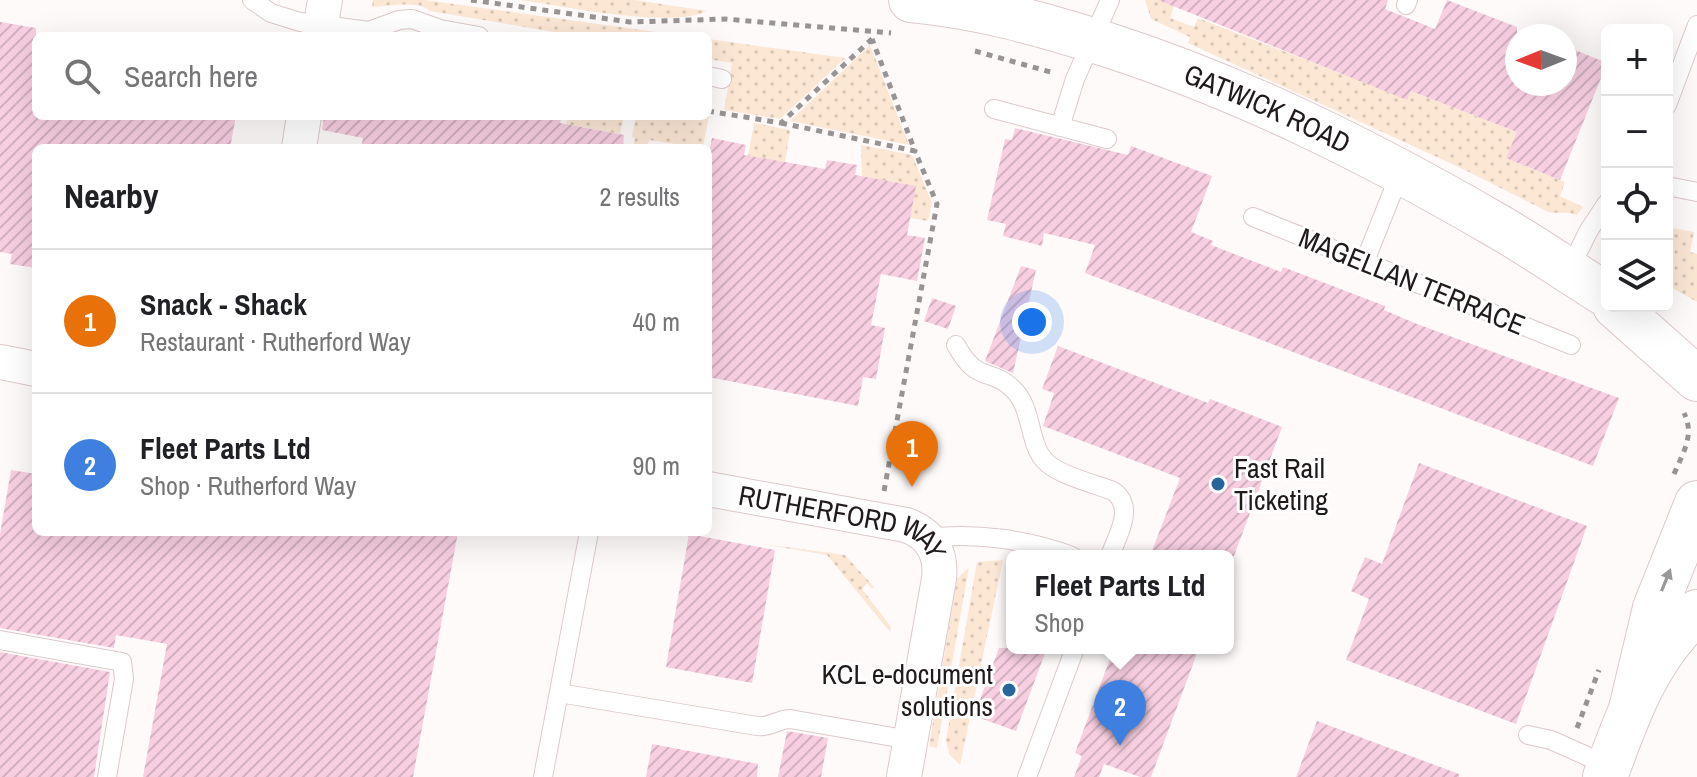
<!DOCTYPE html>
<html lang="en">
<head>
<meta charset="utf-8">
<style>
  body { margin:0; font-family:"Archivo Narrow",sans-serif; background:#f2f2f2; color:#202124 }
  .controls { position:absolute; right:24px; top:24px; display:grid; overflow:hidden; border-radius:12px; box-shadow:0 8px 32px #0002 }
  .controls button { width:72px; height:72px; display:grid; place-items:center; padding:0; border:0; border-bottom:2px solid #e0e0e0; background:#fff; color:#202124; font:40px sans-serif }
  .compass { position:absolute; left:1505px; top:24px; width:72px; height:72px; border-radius:50%; background:#fff; box-shadow:0 8px 32px #0002; rotate:269deg }
  .you { position:absolute; left:1032px; top:322px; width:28px; height:28px; margin:-20px; border:6px solid #fff; border-radius:50%; background:#1a73e8; box-shadow:0 0 0 12px #1a73e833 }
  .badge { display:grid; place-items:center; width:52px; height:52px; border-radius:50%; background:#7c3aed; color:#fff; font-size:26px; font-weight:700 }
  .pin { position:absolute; translate:-50% -66px; filter:drop-shadow(0 2px 4px #0008) }
  .pin::after { content:''; position:absolute; top:42px; width:28px; height:24px; background:inherit; clip-path:polygon(0 0,100% 0,50% 100%) }
  .popup { position:absolute; left:1006px; top:550px; width:228px; height:104px; box-sizing:border-box; display:grid; place-content:center; border-radius:12px; background:#fff; filter:drop-shadow(0 2px 6px #0005); font-size:26px; white-space:nowrap; color:#757577 }
  .popup b { font-size:30px; color:#202124 }
  .popup::after { content:''; position:absolute; left:50%; top:100%; margin-left:-16px; border:16px solid transparent; border-top-color:#fff }
  .list { margin:0; padding:0; list-style:none }
  h2 { display:flex; justify-content:space-between; align-items:center; height:104px; margin:0; padding:0 32px; font-size:34px }
  h2 small { font-size:26px; font-weight:400; color:#757577 }
  .list li { display:grid; grid-template-columns:52px 1fr auto; gap:24px; align-items:center; box-sizing:border-box; height:144px; padding:0 32px; border-top:2px solid #e0e0e0 }
  .list b { display:block; font-size:30px; white-space:nowrap }
  .list p { margin:0; font-size:26px; white-space:nowrap; color:#757577 }
  .list em { font-size:26px; font-style:normal; color:#757577 }
  .icon { flex:none; width:44px; height:44px; fill:none; stroke:currentColor; stroke-width:2; stroke-linecap:round; stroke-linejoin:round }
  .map { position:relative; flex:none; width:1697px; height:777px; overflow:hidden }
  .search { position:absolute; background:#fff; box-shadow:0 8px 32px #0002; left:32px; top:32px; width:680px; height:88px; display:flex; align-items:center; gap:20px; box-sizing:border-box; padding:0 28px; border-radius:12px; color:#757577; font-size:30px }
  .panel { position:absolute; background:#fff; box-shadow:0 8px 32px #0002; left:32px; top:144px; width:680px; height:392px; border-radius:12px }
  .map>svg:first-child { display:block }
</style>
</head>
<body>
<div class="map">
<svg width="1697" height="777" viewBox="0 0 1697 777">
  <defs>
    <pattern id="grass-dots" width="8" height="8" patternUnits="userSpaceOnUse" patternTransform="scale(2)"><rect width="8" height="8" fill="#fce7d5"/><path d="M2 2h.1M6 6h.1" fill="none" stroke="#d8c6b6" stroke-width="1.8" stroke-linecap="round"/></pattern>
    <pattern id="building-hatch" width="6" height="6" patternUnits="userSpaceOnUse" patternTransform="scale(2)"><rect width="6" height="6" fill="#f7cfe1"/><path d="M-1 1l2-2M0 6l6-6M5 7l2-2" fill="none" stroke="#d3b1c0"/></pattern>
  </defs>
  <rect width="100%" height="100%" fill="#fefafa"/>
  <path fill="url(#grass-dots)" d="M373 0H425L685 36H577L430 11C418 0 390 6 372 7Z
    M520 0H635L707 11C671 29 562 6 520 0Z
    M1145 0H1176L1170 18 1194 27 1198 18 1407 99 1411 91 1517 132 1506 158 1565 182 1560 196 1583 207 1577 215C1567 211 1558 214 1548 212L1463 169 1188 43 1190 37 1151 19Z
    M708 39 845 58 780 119 724 110 732 63 708 59Z
    M870 45 909 145 790 121Z
    M709 115 703 148 649 140 647 148H633L635 138 632 137 636 116Z
    M568 116H624L620 134 566 124Z
    M754 123 790 130 785 163 748 156Z
    M861 145 912 155 932 203 928 221 910 218 862 177Z
    M1667 227 1694 232 1690 252 1697 254V302L1667 285Z
    M750 542 845 555 874 587 872 589 867 583 862 589 891 627 890 632 827 555Z
    M1003 560 960 765 949 754 946 740 977 562Z
    M969 567 937 748 929 746 957 579Z"/>
  <path fill="url(#building-hatch)" d="M1158 0H1388L1385 9 1435 29 1447 0 1517 27V84H1565V46L1607 63 1560 180 1506 158 1517 132 1411 91 1407 100Z
    M0 22 36 28V116H236L230 148H36V268L10 264 12 254 0 252Z
    M324 116H562L560 123 624 135 623 148H361L363 138 322 130Z
    M1015 128 1128 155 1131 146 1212 176 1191 232 1213 241 1211 245 1281 272 1283 267 1385 306 1384 310 1417 324 1619 398 1593 466 1085 273 1095 245 1044 233 1042 246 1003 236 1006 224 987 220 1005 139 1012 140Z
    M712 138 746 145 744 155 825 169 827 160 857 165 855 175 916 186 907 235 925 238 917 281 881 274 871 325 885 328 876 379 863 377 858 406 708 377V158Z
    M1021 266 1036 270 1013 373 985 361Z
    M932 298 956 306 948 329 924 321Z
    M1058 346 1208 403 1210 399 1282 427 1234 556H1150L1180 478 1043 426 1054 393 1042 389Z
    M1419 463 1587 526 1516 724 1346 660 1369 599 1351 591 1365 557 1382 564Z
    M11 470 36 474V532H458L413 777H143L167 644 116 635 114 648 0 628V534Z
    M689 534 775 550 752 683 666 667Z
    M999 648H1047L1016 731 974 716Z
    M1114 648H1199L1151 777H1140L1104 764 1099 777H1074L1082 756 1075 753Z
    M0 652 110 672 94 777H0Z
    M1317 721 1459 774V777H1296Z
    M787 731 828 738 821 777H778Z
    M652 744 758 764 757 777H646Z"/>
  <g fill="none" stroke-linecap="round" stroke-linejoin="round">
    <g stroke="#ddc9ca" stroke-width="20">
      <path id="service" d="M252 0 271 13 300 22 369 31 399 20 412 19 440 29 479 36
        M1406 5 1408 0
        M708 76 722 79
        M1667 105 1697 25
        M994 109 1107 139
        M1060 127 1075 79 1110 0
        M1667 186 1697 192
        M1253 217 1571 345
        M1365 261 1401 171
        M1569 270 1589 230 1607 203
        M956 345C978 385 989 366 1013 389 1033 408 1028 443 1045 461 1058 475 1095 484 1113 491 1136 507 1117 536 1110 556
        M929 538C975 532 1029 540 1072 556
        M0 640 122 662 124 679 107 777
        M559 693 757 726C770 728 778 719 790 719L910 740
        M1528 735 1551 740 1609 766
        M543 777 589 532
        M1027 777 1075 648"/>
    </g>
    <g stroke="#ddc9ca" stroke-width="36">
      <g id="minor">
        <path d="M319 36 325 0"/>
        <path d="M299 148 304 116"/>
        <path d="M0 362 36 369"/>
        <path id="s1" d="M708 489 906 525C931 534 942 553 939 579L904 777"/>
      </g>
    </g>
    <g stroke="#ddc9ca" stroke-width="46">
      <g id="tertiary">
        <path id="s2" d="M911 0C978 6 1041 24 1105 44 1242 88 1370 152 1494 224 1533 246 1569 272 1607 295"/>
        <path d="M1615 306 1697 379"/>
        <path d="M1631 709 1655 608 1697 503"/>
        <path d="M1605 777C1627 716 1648 656 1697 612"/>
      </g>
    </g>
    <path stroke="#999494" stroke-width="5" stroke-dasharray="6 6" stroke-linecap="butt" d="M471 0 630 22 726 19 891 33
      M975 51 1054 73
      M708 111 781 123 873 38
      M781 123 915 151 872 39
      M1674 474C1683 453 1695 435 1684 413
      M884 491 937 204 915 151
      M1577 728 1599 670"/>
    <use href="#service" stroke="#fff" stroke-width="18"/>
    <use href="#minor" stroke="#fff" stroke-width="34"/>
    <use href="#tertiary" stroke="#fff" stroke-width="44"/>
  </g>
  <defs><path id="oneway-solid" d="M-6-.8H1V-3.2L6.5 0L1 3.2V.8H-6Z" transform="scale(2)"/></defs>
  <use fill="#9b9898" href="#oneway-solid" transform="translate(1666 580) rotate(-68)"/>
  <g fill="#27659b" stroke="#fff" stroke-width="3">
    <circle cx="1218" cy="484" r="8"/>
    <circle cx="1009" cy="690" r="8"/>
  </g>
  <g text-anchor="middle" dominant-baseline="central" stroke-width="6" stroke-linejoin="round" paint-order="stroke">
    <g font-size="28" fill="#211a1b" stroke="#fff">
      <text stroke="none"><textPath href="#s2" startOffset="374">GATWICK ROAD</textPath></text>
      <text transform="translate(1412 281) rotate(22)">MAGELLAN TERRACE</text>
      <text stroke="none"><textPath href="#s1" startOffset="140">RUTHERFORD WAY</textPath></text>
    </g>
    <g font-size="28" fill="#211a1b" stroke="#fff" text-anchor="start">
      <text x="1234" y="468">Fast Rail<tspan x="1234" dy="32">Ticketing</tspan></text>
      <text x="993" y="674" text-anchor="end">KCL e-document<tspan x="993" dy="32">solutions</tspan></text>
    </g>
  </g>
</svg>
<div class="controls">
<button>+</button>
<button>−</button>
<button><svg class="icon" aria-label="locate" viewBox="0 0 24 24"><circle cx="12" cy="12" r="6"/><path d="M12 2v4M12 18v4M2 12h4M18 12h4"/></svg></button>
<button><svg class="icon" aria-label="layers" viewBox="0 0 24 24"><path d="M12 4l9 5-9 5-9-5zM3 14l9 5 9-5"/></svg></button>
</div>
<svg class="compass" viewBox="-18 -18 36 36"><path d="M0-13l5 13h-10z" fill="#e53935"/><path d="M0 13l5-13h-10z" fill="#757577"/></svg>
<div class="you"></div>
<div class="pin badge" style="left:912px;top:487px;background:#e8710a">1</div>
<div class="pin badge" style="left:1120px;top:746px;background:#3f7fe0">2</div>
<div class="popup"><b>Fleet Parts Ltd</b>Shop</div>
<div class="search"><svg class="icon" aria-label="search" viewBox="0 0 24 24"><circle cx="10" cy="10" r="6"/><path d="M15 15l6 6"/></svg>Search here</div>
<section class="panel">
<h2>Nearby<small>2 results</small></h2>
<ul class="list">
<li><span class="badge" style="background:#e8710a">1</span><div><b>Snack - Shack</b><p>Restaurant · Rutherford Way</p></div><em>40 m</em></li>
<li><span class="badge" style="background:#3f7fe0">2</span><div><b>Fleet Parts Ltd</b><p>Shop · Rutherford Way</p></div><em>90 m</em></li>
</ul>
</section>
</div>
</body>
</html>
